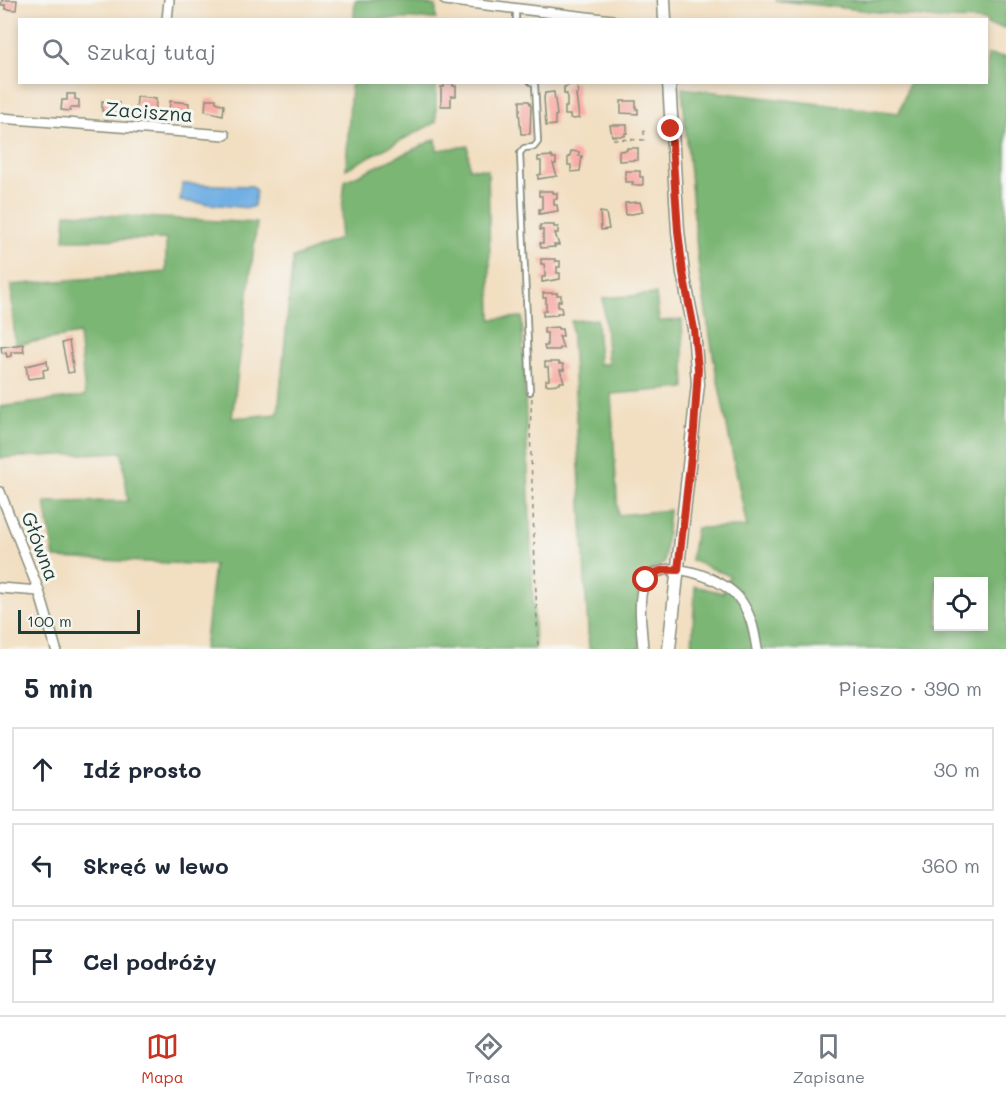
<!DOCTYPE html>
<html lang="pl">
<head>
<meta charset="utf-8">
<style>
  body { margin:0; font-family:Mali,sans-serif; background:#f2f2f3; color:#1f2937 }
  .controls { position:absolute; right:18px; bottom:18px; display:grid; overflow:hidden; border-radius:0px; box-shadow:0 3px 9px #0003 }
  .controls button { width:54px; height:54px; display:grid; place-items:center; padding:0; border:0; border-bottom:2px solid #e0e1e3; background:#fff; color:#1f2937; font:30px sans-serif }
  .scale { position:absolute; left:18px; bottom:15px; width:122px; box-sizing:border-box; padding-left:6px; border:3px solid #1f3d34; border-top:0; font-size:16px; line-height:21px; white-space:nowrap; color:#1f3d34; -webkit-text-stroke:4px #f6f6f2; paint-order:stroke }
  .stop { position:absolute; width:18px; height:18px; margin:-14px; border:4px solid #c8321e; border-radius:50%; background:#fff }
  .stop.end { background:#c8321e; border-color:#fff; box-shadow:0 2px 6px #0008 }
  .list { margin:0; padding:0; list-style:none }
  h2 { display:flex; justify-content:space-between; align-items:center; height:78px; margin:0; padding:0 24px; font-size:26px }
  h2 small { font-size:20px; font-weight:400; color:#747a83 }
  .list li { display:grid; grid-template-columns:39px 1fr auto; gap:18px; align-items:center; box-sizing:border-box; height:84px; margin:0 12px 12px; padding:0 12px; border:2px solid #e0e1e3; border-radius:0px }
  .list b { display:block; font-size:22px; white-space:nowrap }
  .list em { font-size:20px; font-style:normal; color:#747a83 }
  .icon { flex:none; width:33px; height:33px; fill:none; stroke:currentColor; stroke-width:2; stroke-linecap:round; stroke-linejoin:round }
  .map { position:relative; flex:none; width:1006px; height:649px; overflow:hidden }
  .search { position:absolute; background:#fff; box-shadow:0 3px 9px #0003; left:18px; right:18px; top:18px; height:66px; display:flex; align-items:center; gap:15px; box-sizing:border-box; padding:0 21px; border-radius:0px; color:#747a83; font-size:22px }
  .sheet { height:366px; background:#fff }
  nav { display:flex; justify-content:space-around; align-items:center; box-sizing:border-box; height:84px; border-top:2px solid #e0e1e3; background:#fff; font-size:16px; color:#747a83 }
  nav a { display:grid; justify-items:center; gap:3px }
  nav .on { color:#c8321e }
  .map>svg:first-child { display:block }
</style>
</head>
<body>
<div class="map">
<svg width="1006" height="649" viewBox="0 0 1006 649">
  <rect width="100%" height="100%" fill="#f6f6f2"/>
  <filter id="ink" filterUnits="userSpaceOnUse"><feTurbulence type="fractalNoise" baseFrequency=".0167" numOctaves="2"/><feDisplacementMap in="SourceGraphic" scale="12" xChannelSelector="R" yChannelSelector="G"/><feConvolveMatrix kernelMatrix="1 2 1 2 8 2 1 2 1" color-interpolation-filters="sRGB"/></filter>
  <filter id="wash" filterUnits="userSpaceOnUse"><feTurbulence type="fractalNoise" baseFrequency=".008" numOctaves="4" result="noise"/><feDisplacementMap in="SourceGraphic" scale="24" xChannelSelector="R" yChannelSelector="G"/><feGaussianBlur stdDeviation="1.35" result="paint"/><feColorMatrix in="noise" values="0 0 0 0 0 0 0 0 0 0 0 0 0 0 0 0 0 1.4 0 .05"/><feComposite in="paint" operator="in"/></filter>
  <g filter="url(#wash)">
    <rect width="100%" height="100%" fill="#f2dfc2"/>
    <path fill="#7cb675" stroke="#4e7a54" stroke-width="1.5" fill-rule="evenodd" d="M355 0H391L436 6V19H354Z
      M775 0H1006V28L987 25 986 20 938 19Z
      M987 55 1006 57V649H692L695 586 723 593 730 576 691 560 696 528 747 527 715 366 699 271 682 88 899 113 909 83 986 82ZM938 582H984V626H938Z
      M351 83H436V122L346 169Z
      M436 139 437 150 468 146 469 168 488 170 491 319 522 317 535 649H204L214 565 54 558 45 502 128 501 122 452 0 458V407L85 396 79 334 15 345 11 285 166 272V239L64 240 66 213 257 223 232 418 278 414 293 258 339 239 345 181Z
      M656 294 659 321 682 320 685 388 611 394 618 515 669 510 664 564C654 567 646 571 641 580 635 591 640 635 640 649H589L571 321 597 319 599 364H608L603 298Z"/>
    <path fill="#70afe3" stroke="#48768c" stroke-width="1.5" d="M182 184 252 186 256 191 254 206 249 208 180 201Z"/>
    <g id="blocks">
      <path fill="#f7aca5" d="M2 0H17L16 10 5 9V5H1Z
        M569 82 577 83 578 94H576L579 118 574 119 570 118V115H565V107H567V94H564V87L568 86Z
        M444 83H453V86H456V96H451V106H441V87H444Z
        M554 92 557 115 555 116V125L546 126 544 98 545 93Z
        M67 94H75V99L79 100V108H70V111L61 110 62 100H67Z
        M137 97 156 99 155 117H146L147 111H136Z
        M206 99H216V102L224 105 223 115 205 111Z
        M102 101 119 103 118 114 102 111Z
        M170 101 189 103 188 119H180L181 115H169Z
        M520 101H529L531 106 530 134H521L519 111H520Z
        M621 101H636V109H638V114L621 113Z
        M610 125H627V133H625V136H612Z
        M627 148H638V160L619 161V151L627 150Z
        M571 151 579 152V156H582L580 171 571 172V165H568V157L570 156Z
        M552 156V158H556V164H553L557 176 538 179V175L541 174V161H538V157Z
        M625 171H640V177H643V185H632L633 182H625Z
        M539 191H553V193H557V199H554V205H557L558 211 539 214V209H542V196H539Z
        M640 202 643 212 626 215 625 203Z
        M600 212 606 213 609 229 601 230Z
        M540 225H554V227H558V233H555L559 245H554L555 247 541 248 540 243H543V230H540Z
        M541 259H555V261H560V267H557V273H560V279L542 282V277H545V272L544 264H541Z
        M543 293H557V295H561V301H558V307H561L562 313H557V315L543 316V311H546V298H543Z
        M558 327V329H562L563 336H559L563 348H559V350H545L544 346H547V333H544V328Z
        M69 341 74 372 68 373 62 343Z
        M23 344 24 352H11V356L7 357 6 353H2L1 347Z
        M47 361 48 369 43 370 44 377 28 379 26 366Z
        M545 362H559V364H563L564 370H560L564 382H560V384L546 385V380H549L548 367H545Z"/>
    </g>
  </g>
  <g filter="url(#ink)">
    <use href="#blocks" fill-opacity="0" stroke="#888e7b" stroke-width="1.5"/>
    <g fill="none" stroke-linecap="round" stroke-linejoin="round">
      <g stroke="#888e7b" stroke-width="8">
        <path id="service" d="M516 8V20
          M530 392 520 153 524 148 534 147 538 142 535 84 531 82"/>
      </g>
      <g stroke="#888e7b" stroke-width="12">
        <path id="minor" d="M445 0 612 20
          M167 20 169 0
          M0 118 225 135
          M0 492 39 591 56 649
          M0 588 39 591
          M643 649C642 632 637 599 644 584 659 553 722 578 738 597 751 613 754 630 757 649"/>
      </g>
      <g stroke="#888e7b" stroke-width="15">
        <path id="tertiary" d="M664 0 665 20
          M669 82 678 231 683 273 694 329 698 384 669 649"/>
      </g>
      <path stroke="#888e7b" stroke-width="1.5" stroke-dasharray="4.5 4.5" stroke-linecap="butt" d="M613 139 644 140V130
        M532 398 530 428 538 649"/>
      <use href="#service" stroke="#fff" stroke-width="4.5"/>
      <use href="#minor" stroke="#fff" stroke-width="9"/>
      <use href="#tertiary" stroke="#fff" stroke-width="12"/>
    </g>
  </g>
  <g fill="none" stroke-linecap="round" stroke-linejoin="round" filter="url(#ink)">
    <path stroke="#c8321e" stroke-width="8" d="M646 580C656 570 664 569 678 570L694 430 698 369 694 329 683 273 678 231 671 129"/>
  </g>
  <g text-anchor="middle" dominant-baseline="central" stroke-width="6" stroke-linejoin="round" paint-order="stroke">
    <g font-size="20" fill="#1f3d34" stroke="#f6f6f2">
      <text transform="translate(149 111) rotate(4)">Zaciszna</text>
      <text transform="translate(41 546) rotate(69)">Główna</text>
    </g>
  </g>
</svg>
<div class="controls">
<button><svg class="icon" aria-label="locate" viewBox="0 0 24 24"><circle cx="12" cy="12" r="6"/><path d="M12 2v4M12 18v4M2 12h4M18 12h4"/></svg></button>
</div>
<div class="scale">100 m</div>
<div class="stop" style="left:646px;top:580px"></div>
<div class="stop end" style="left:671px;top:129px"></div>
<div class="search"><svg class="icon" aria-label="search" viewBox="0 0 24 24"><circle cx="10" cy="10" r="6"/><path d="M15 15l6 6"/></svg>Szukaj tutaj</div>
</div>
<section class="sheet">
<h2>5 min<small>Pieszo · 390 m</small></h2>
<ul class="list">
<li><svg class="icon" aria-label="ahead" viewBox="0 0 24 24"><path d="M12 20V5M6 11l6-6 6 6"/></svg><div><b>Idź prosto</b></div><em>30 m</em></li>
<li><svg class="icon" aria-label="left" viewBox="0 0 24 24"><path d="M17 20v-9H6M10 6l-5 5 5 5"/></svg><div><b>Skręć w lewo</b></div><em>360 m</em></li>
<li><svg class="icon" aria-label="arrive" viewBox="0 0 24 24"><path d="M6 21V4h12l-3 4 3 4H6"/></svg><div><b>Cel podróży</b></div></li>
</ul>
</section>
<nav>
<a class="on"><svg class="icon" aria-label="map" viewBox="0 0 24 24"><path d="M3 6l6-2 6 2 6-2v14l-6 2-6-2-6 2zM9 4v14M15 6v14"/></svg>Mapa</a>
<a><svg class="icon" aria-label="directions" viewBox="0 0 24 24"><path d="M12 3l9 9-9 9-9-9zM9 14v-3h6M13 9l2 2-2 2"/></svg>Trasa</a>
<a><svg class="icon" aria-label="saved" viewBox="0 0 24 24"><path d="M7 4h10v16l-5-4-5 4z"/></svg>Zapisane</a>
</nav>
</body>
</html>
